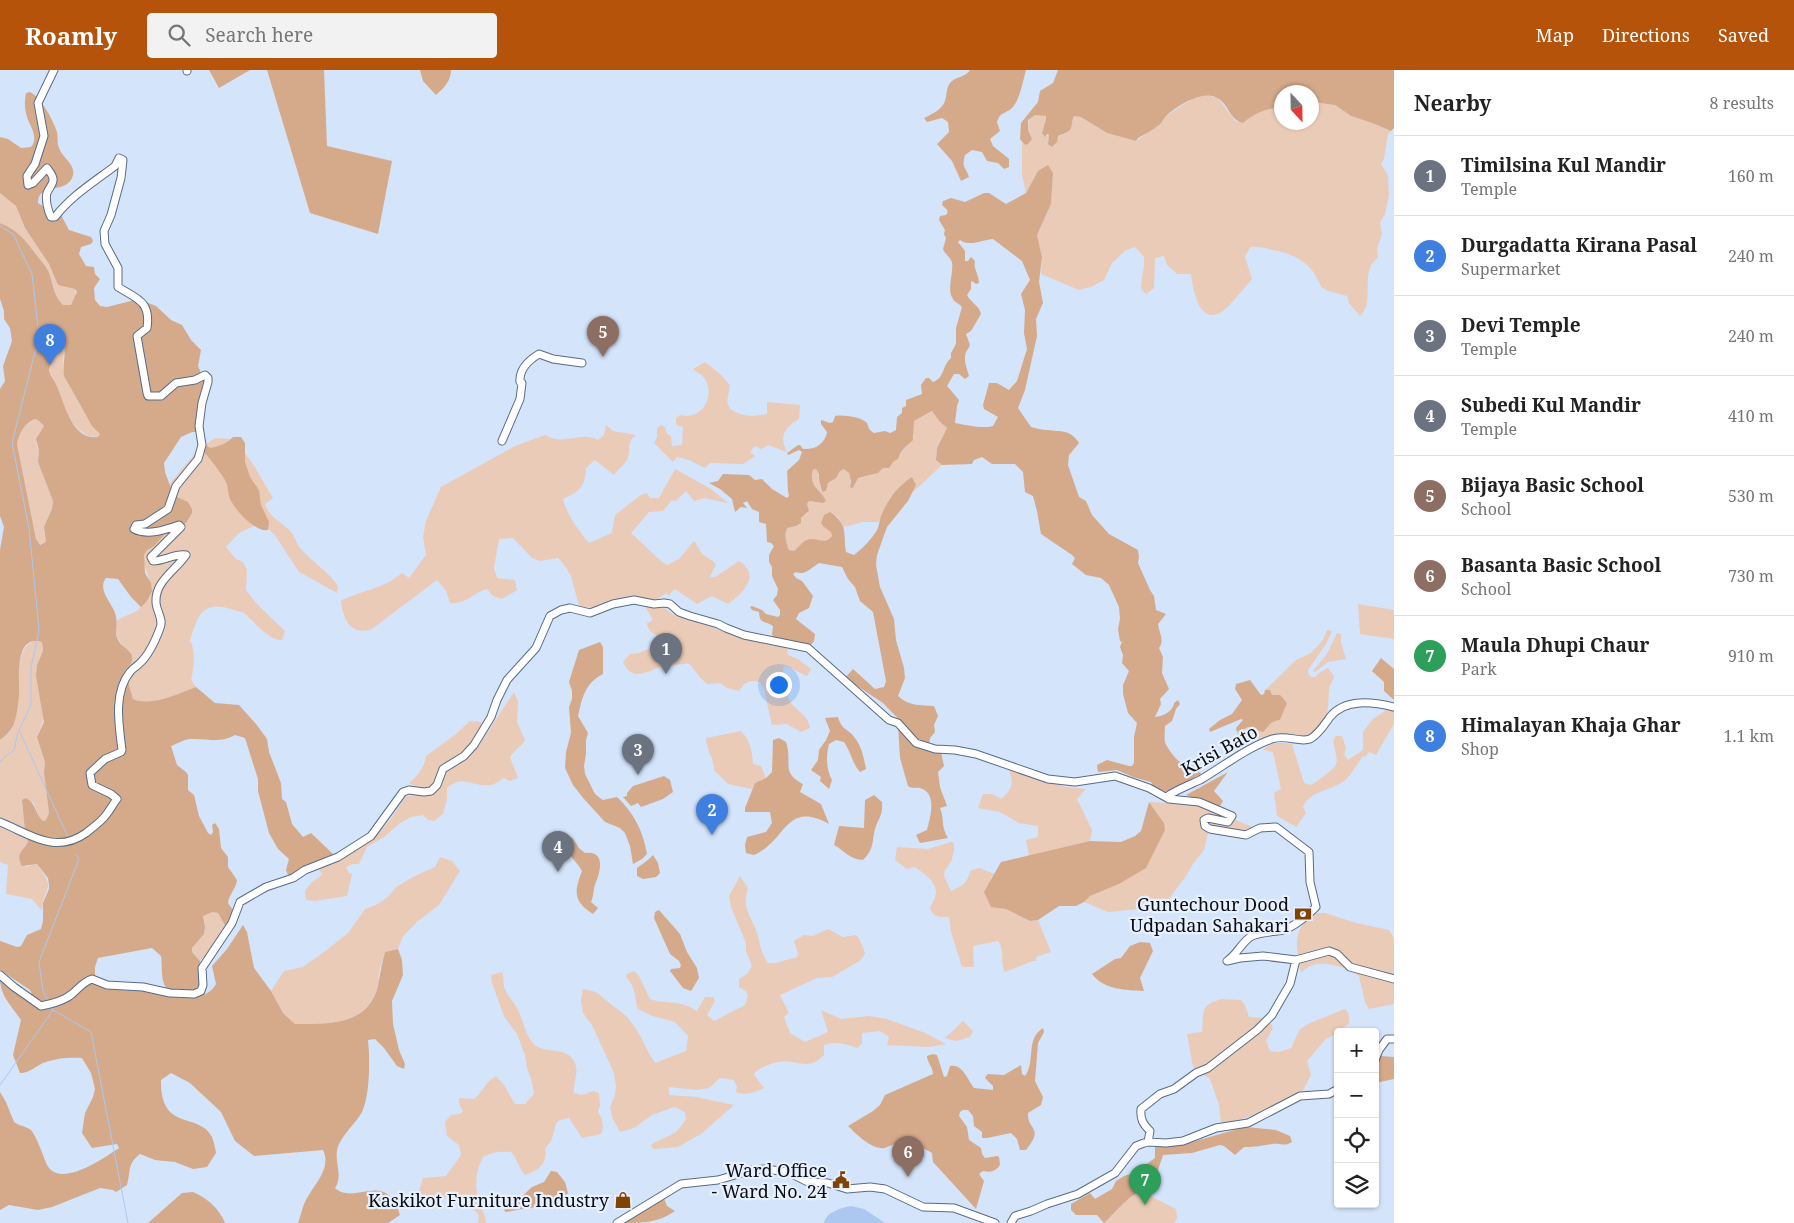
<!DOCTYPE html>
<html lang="en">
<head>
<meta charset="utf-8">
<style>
  body { margin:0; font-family:"Noto Serif",serif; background:#f2f2f2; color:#222 }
  .controls { position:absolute; right:15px; bottom:15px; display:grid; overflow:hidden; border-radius:5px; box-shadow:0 1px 4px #0004 }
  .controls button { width:45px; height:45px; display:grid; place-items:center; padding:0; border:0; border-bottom:1px solid #e0e0e0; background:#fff; color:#222; font:25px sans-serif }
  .compass { position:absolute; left:1274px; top:15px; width:45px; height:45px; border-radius:50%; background:#fff; box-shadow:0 1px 4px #0004; rotate:158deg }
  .you { position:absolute; left:778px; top:614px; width:18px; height:18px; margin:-12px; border:4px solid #fff; border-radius:50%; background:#1a73e8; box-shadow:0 0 0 8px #1a73e833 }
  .badge { display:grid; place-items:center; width:32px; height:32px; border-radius:50%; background:#b45309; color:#fff; font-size:16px; font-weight:700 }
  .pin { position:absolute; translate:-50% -41px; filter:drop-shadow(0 1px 2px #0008) }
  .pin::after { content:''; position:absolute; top:26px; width:18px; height:15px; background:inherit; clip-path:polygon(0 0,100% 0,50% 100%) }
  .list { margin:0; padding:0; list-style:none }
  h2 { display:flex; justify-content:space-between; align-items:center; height:65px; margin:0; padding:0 20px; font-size:21px }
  h2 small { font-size:16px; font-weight:400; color:#767676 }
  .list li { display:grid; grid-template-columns:32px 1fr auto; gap:15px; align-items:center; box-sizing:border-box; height:80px; padding:0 20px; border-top:1px solid #e0e0e0 }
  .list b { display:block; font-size:19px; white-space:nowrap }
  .list p { margin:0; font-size:16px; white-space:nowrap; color:#767676 }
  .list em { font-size:16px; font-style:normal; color:#767676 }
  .icon { flex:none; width:28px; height:28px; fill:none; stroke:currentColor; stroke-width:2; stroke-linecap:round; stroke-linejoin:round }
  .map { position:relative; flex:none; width:1394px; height:1153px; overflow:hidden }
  header { display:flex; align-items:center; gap:30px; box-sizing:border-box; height:70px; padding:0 25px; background:#b45309; color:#fff }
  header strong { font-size:24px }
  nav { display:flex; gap:28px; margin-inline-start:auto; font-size:18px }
  .search { width:350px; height:45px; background:#f2f2f2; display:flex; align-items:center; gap:12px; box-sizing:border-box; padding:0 18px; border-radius:5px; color:#767676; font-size:19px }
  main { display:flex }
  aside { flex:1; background:#fff }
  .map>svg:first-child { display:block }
</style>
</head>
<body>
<header>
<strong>Roamly</strong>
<div class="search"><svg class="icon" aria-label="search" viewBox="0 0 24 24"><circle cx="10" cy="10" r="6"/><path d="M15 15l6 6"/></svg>Search here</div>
<nav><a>Map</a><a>Directions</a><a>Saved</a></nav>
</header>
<main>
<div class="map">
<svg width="1394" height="1153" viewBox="0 0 1394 1153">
  <rect width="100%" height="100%" fill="#d4e4fb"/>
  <path fill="#eacbb7" d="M1206 25 1218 28 1235 51 1243 53C1255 43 1266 38 1281 38L1282 52H1312V32L1335 35 1351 46 1372 53 1391 61 1388 64 1384 89 1381 94 1388 105 1389 126 1385 144 1380 153 1382 164 1377 179 1378 188C1375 190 1371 194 1370 198 1364 212 1373 234 1360 246L1349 233 1347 226 1328 221 1321 217C1313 194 1296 184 1273 180 1265 178 1259 176 1250 177L1245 187 1252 209C1245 217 1228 239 1220 243 1198 254 1193 218 1191 204H1177L1167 195 1164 186 1155 188 1154 218 1146 224 1141 219C1141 207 1145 198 1144 187L1135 177 1126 180 1112 193 1104 210 1091 217 1079 220 1041 204 1042 187 1037 165 1051 134 1053 103 1038 101 1026 123 1022 105V72L1025 75 1031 67 1028 60 1029 48 1035 45 1046 46V49L1042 63 1046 66 1049 65 1048 72 1054 76 1058 66 1068 63 1074 46 1081 47 1107 63 1136 71 1160 54 1166 46 1184 34 1196 27Z
    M0 123 16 136 25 158 49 194 58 215 75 219 76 226 71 236 63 235C53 224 54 217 49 203 47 197 42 192 38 187 27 172 18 160 0 153Z
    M56 271H63C66 281 62 287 63 297 63 309 91 355 100 364L98 367 88 366 78 359 68 347 56 313 50 303 49 275Z
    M705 292 720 304 730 315 727 332 730 339C743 347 752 347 767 344V332L800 335 799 349C784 358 779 366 787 382L768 375 761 379 755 376 750 382 755 386 743 394 710 393 705 398 689 390 677 387 673 392 654 373 657 367V358L661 355 665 357 667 364 671 366 672 376 682 375 683 357 676 355V348L680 345C701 351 716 327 705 309 703 305 696 302 693 299Z
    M933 341 940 352 947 358 937 378 936 390 942 395 911 424 916 415 889 430 879 452H863L844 457 837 446 824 457 831 461 832 466C826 474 818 470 809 469L794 481 789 480C786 473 784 466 787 458L796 456 801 448 809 442 807 434 809 431 823 433 826 431C821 419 808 417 813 400L816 399 818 401 821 422H825L828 413 836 408 840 401 844 399C851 401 851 410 850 415L854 417 858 408 878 403 883 398H889L894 391 898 389C900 381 913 371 914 367 914 362 912 356 914 351Z
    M35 349 38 350 44 356 38 366 36 373 39 380 38 392 53 431 52 439 44 461 46 472 39 475 36 469 17 374C19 364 24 353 35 349Z
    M606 355 613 361 636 365C626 372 631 379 628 388 625 395 618 399 614 405L595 390 586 398C585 417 580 421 563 429 567 445 578 460 589 473L612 463 615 445 641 425 647 423 650 428H659L675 399 711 419 728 433 704 428 694 431 686 421 676 431 672 430 663 441 649 442 631 463 662 492 667 495 679 489 694 471C698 476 700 483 705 486 710 489 712 490 716 494L710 507H715L739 491C762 505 742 524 728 534L712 526 697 534 675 519 668 526 667 523 655 530 637 527 626 528 596 537 580 538C573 519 575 504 558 488L540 491 532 488 513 468 499 469 494 498 497 508 515 510 517 520 502 529 493 526 487 519C472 523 468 534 450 533L446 521 437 510 372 559C351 566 343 550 341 531 362 520 384 519 402 503L409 508 426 485 423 467 426 451 441 417 515 376 545 365C566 377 579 360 598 370L604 365Z
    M215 368 233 369 251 391 273 428 265 434C269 447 279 450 288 459 295 464 295 472 300 478 312 492 328 501 338 516L337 523 299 502 275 465 265 456 256 455 239 463 226 477 236 489 243 492 247 500 246 520 257 534 285 561 282 570C268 570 256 553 245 544 241 541 236 541 231 539 202 530 198 546 190 570 196 582 194 597 191 610L196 617C177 624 152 637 133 629L125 600 131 582C118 575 114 564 117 550L139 540C155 508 151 509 135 479L155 431 198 380Z
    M1358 534 1394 540V569L1360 564Z
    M645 536 664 538 673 544 749 570 787 577 788 585 798 589 811 599 807 606 786 596 783 597C783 604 787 627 791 633 798 642 809 646 810 658L801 662 787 654 772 655 764 619 760 612C748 609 745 612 739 621L727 618 720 613 708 614C699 609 696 600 688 593 680 595 669 595 660 597 646 602 632 612 623 592L630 584 639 583 662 573V568C654 564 648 562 647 553L652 551V548Z
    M1327 560 1332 561 1326 574 1308 600V603L1311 607H1315L1319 603 1328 598 1334 606C1333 611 1329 616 1329 621 1327 649 1330 646 1309 667L1274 665 1261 669 1237 667V662L1248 657 1265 660C1269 653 1272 651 1280 650L1287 633 1284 630 1272 625 1270 620H1265L1296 590 1311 583 1323 570Z
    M1337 563 1341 564V573L1346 589 1328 592 1315 602 1313 601 1327 584Z
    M34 571 42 572 43 581 37 595 36 606 44 648 37 667 45 692 44 703 49 743 46 750 43 751 40 749 33 732 22 734 25 762 28 772 23 778 25 797 37 794C57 821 44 814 42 841L32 829 6 824 8 795 0 792V670C5 666 11 662 13 656 24 632 8 582 34 571Z
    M514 622 518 631 517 652 525 670C521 677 514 680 510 687L518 708 510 711 504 708C500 710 495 715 490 715 472 717 463 704 447 718V729L443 744 434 751 428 750 423 745 411 747 400 753 384 767 367 777 359 794H352L346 797 349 803 352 804 347 826 315 831 306 830 305 821 312 812 322 805 319 798 338 791 372 770 390 750 405 727 417 724H429L445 700 469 686 480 674Z
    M1382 635 1394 641V654L1376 685 1369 682 1365 687 1363 686C1357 694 1351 706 1343 712 1329 721 1310 721 1303 737L1306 743 1296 757 1277 746 1274 723 1281 719 1273 682 1263 680C1271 672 1281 672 1292 674L1304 713 1311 715 1319 710 1335 697 1337 690 1333 670 1336 666H1342L1346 678 1344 685 1348 690 1363 680V662L1372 650 1385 641Z
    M470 651 482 652C476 670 471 679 454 688 449 691 444 692 441 697 437 703 438 713 431 718 424 721 415 716 409 713 418 705 424 699 426 686L456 664Z
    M741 661C750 670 752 680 753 694L761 696 766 708 755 713 752 719 728 714 714 700C714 688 707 682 706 668Z
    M1008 698 1032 705 1066 717 1086 719 1077 729 1092 760 1090 771 1029 786 1026 770 1038 767V756L1019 753 1000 742 978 738 983 724H992L1001 729C1013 720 1014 711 1008 698Z
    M1149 732 1197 734 1255 758 1253 765 1242 769 1208 763 1204 780 1193 794 1186 806 1168 830 1167 836 1160 843 1138 839 1108 842 1084 832 1090 826 1119 814 1164 753Z
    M951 772 954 773V781L951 792 945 800 944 806 951 821C962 816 968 813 970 801L979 798 995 804 991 808 1006 839 1030 851 1038 850 1051 882 1036 887V891H1033L1005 902C999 893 1006 882 998 871L973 876 974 897H962L951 862 949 847C939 847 934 848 930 838 932 834 936 827 936 822 936 811 923 803 915 797L907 799 895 790 897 777 928 779Z
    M440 787 452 791 460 801 439 835 418 851 403 866 398 879 385 882C383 889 380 897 379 904 378 908 379 912 378 916 367 956 328 954 295 954L283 943 271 921 284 901 303 897 328 879 348 863 365 839 376 835 388 827 396 817 413 807 435 797Z
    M740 806 748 818C742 837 749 843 756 860 760 872 760 881 768 893H776L797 887 798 883 794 871 804 865 813 866 828 859 843 867 856 865 859 868 865 883 861 890 832 907 817 908 780 925 789 943 784 947 790 963 805 972 828 962 821 940 841 949 869 946 887 949 925 963 946 974 929 977 887 975 889 967 880 961 862 963V974L857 978C845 974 837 971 824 975V985C807 1002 799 989 779 992 771 993 763 997 756 1001L754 1005 764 1018C756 1022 745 1026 736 1022L737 1017 734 1010 720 1008 709 1018 697 1020 669 1017V1025L696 1027 734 1035 701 1064 678 1077 653 1079 651 1075C668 1064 674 1069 686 1049L685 1042 674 1037 652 1045 634 1058 620 1062 612 1047 610 1037 615 1025 616 1016 614 1003 592 955 583 943 581 931 583 919C598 922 596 922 607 931 615 938 625 943 631 952 641 964 646 980 655 993L686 981 688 966 675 952 653 946 638 939C634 926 637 919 626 907L627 904 634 901 639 906 650 929C667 935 679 929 697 941L705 927H713L715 931 707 945 714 951 745 935 748 926 746 921 739 917V909L747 904 752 896 746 881V873L731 837 729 826Z
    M212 842 218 843 226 857 213 877 200 891 192 882V878L204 864 205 857 203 845Z
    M1316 843H1325L1356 853 1389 860 1394 868V934L1369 939 1365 932 1359 906C1343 896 1316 886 1301 903 1299 889 1293 870 1301 857 1305 852 1312 847 1316 843Z
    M502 902C504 907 503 911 504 917 506 925 515 932 518 940 523 950 525 963 532 972 543 987 570 973 576 996 578 1005 573 1014 574 1023L582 1025 593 1021 599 1023 600 1035 598 1042C603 1049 604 1056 601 1064L582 1068 569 1048C552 1050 557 1055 552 1068 551 1072 547 1076 545 1079 548 1094 538 1101 525 1105 519 1098 517 1089 511 1082 500 1081 492 1082 483 1087 475 1103 474 1117 480 1134 482 1141 486 1146 486 1153H478L479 1145 461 1127 451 1125 435 1131 423 1129 419 1121 423 1108 446 1106 461 1085 459 1075 447 1066 445 1052 451 1045 459 1044 463 1042 459 1034V1028L474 1029C485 1020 484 1013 496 1006L504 1015 515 1034H525L534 1024 532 1012 527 998 525 985 517 964 504 946 492 913 491 905Z
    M1222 929 1241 930 1245 935 1249 947C1261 948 1268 946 1273 958L1266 971 1270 981 1279 982 1291 978 1300 959 1310 953 1345 939 1349 944V953L1339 962 1326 969 1307 991 1311 1005 1301 1024 1260 1043 1232 1052 1221 1053 1219 1035 1210 1009 1193 997 1187 964 1202 962C1204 940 1200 935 1222 929Z
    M963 951 973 961 970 967 956 971 945 968Z
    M1153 1115 1151 1122 1152 1127 1176 1139 1177 1148 1174 1153H1104C1121 1137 1130 1123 1153 1115Z"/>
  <path fill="#d4aa8b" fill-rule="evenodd" d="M209 0H250L219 18Z
    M267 0H324L327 76 392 91 378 164 310 143Z
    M420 0H451C451 11 444 18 436 25L423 11Z
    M970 0H1026C1023 10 1020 30 1012 38 1008 42 1003 42 999 47L997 52 1000 61 990 69 993 76 1009 89V97L1004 99 998 93 987 91 982 82 972 80 965 85C961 99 966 96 969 107L961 111 952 91 937 74 949 62 948 52 942 48 927 52 924 48C934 43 944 39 946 27 947 21 947 16 951 12 957 6 966 7 970 0Z
    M1058 0H1394V58L1391 61 1372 53 1351 46 1335 35 1312 32V22H1282L1281 38C1266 38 1255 43 1243 53 1229 49 1230 37 1219 29 1204 18 1177 36 1166 46 1163 49 1162 53 1159 55 1153 60 1145 64 1138 68L1136 71 1107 63 1081 47 1074 46C1071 51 1073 57 1069 61 1066 64 1061 64 1058 66L1057 72 1052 77 1048 74 1049 65 1047 64 1045 67 1042 63 1046 49V46L1035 45 1028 50V60L1032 69 1028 74 1025 75 1020 69 1021 53 1038 32 1040 21 1053 13Z
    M30 22C41 27 53 50 57 62 58 67 57 73 59 78 62 88 78 95 72 108 65 124 38 112 38 133L49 140 60 143 69 160 91 167 93 171 91 174 81 177 79 184 86 196 94 197 95 204 100 209 94 218 95 230 100 236 107 237 135 230 146 232 156 236 171 250 182 255 191 270 201 280 198 296 204 310 198 333 199 362H192L181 367 164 393 165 402 172 421 177 427 188 432 192 439V443L186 453 166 463 153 477 147 480 144 485 145 503 151 513 152 521 147 531 141 537 131 527 118 509 106 508C96 521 115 535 116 547 118 555 114 562 118 570 121 577 132 580 132 587 133 593 128 596 125 601L133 629C152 637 177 624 196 617L215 633 239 635 256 654 267 669 269 682 281 713 282 729 286 732 292 754 303 767 311 763 334 785C321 793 304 804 288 805L286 800 289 789 278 779 269 763 258 721V709L245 668 235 665C219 674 208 668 191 669 184 669 177 674 171 676L177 695 186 702 188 705V720L194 725 199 746 208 763 211 765 213 762 212 755 215 753 219 759 221 778 228 787V797L237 810C236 819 229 824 228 833L233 840 226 857 218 843 212 842 203 846 205 857 204 864 192 878V882L200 891V913C198 920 194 921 187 921 182 921 175 922 171 921 159 917 163 895 161 886L152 878 98 888 95 897V907L68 925 45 933 34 929 30 920 0 900V871L17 877 21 876 27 865 41 859 43 851V833L49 819V815L48 808 37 794 22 796C15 784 23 781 28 772L25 762 22 730 26 728C36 733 35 744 43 751L46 750 49 743 44 703 45 692 37 667 44 652 36 606 37 595 43 581 42 572C13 564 20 610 19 625 18 634 17 647 13 656 10 662 5 666 0 670V480L4 457 0 446V319L5 311 3 296 12 271 10 258 4 249V241L0 229V153C18 160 27 172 38 187 42 192 47 197 49 203 54 217 53 224 63 235H71L77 222 75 219 58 215 49 194 25 158 16 136 0 123V67L8 69 21 78 31 77C40 66 28 55 26 43 24 36 25 29 26 23ZM56 271H63C67 283 62 294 64 306L92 356 100 364 98 367C71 371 64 331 56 314 54 309 50 306 49 300L51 292 49 275ZM35 349 38 350 44 356 36 369 39 380 38 392 53 431 52 439 44 457 46 472 40 475 36 469 17 374C19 364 24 353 35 349Z
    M1048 95 1053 103 1051 134 1037 165 1042 187 1039 212 1043 233 1036 249 1037 266 1025 320 1018 338 1031 357C1036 358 1042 360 1047 360 1061 362 1070 359 1079 373L1069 385 1068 395 1079 427 1086 431 1092 445 1109 464 1138 480 1139 487 1138 493 1150 520 1154 526 1156 540 1166 544 1158 554C1159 563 1165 570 1159 578L1163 587 1162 603 1169 619 1160 629 1161 634 1155 647C1163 646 1173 642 1174 633L1178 630 1180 634 1176 639 1172 651 1165 656C1165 661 1164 667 1165 672 1166 676 1177 692 1182 693 1191 695 1196 694 1201 704L1167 722 1154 718 1151 712 1133 707 1117 700 1098 702 1097 695 1107 690 1129 696H1132L1134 693V667L1137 653 1128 643 1123 624V615L1129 601 1122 593 1123 585 1120 577 1122 572 1120 571 1118 559 1120 549 1119 537 1109 515 1101 508 1086 505 1072 494 1075 488 1072 485 1041 464 1037 441 1033 426 1025 422 1023 402 1015 394H992L982 387 974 390 972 394 942 395 936 390 937 378 947 358 940 352 932 341 914 351 913 370C906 377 901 379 898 389L894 391 889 398H883L878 403 858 408 853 418 850 417 851 411 849 403 844 399 840 401 836 408 828 413 826 421 822 422 819 409V404L816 399 813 400C808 417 821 419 826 431L823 433 809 431 807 434 809 441 801 448V453L796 456 787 458C784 465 786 473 789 480L794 481C799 477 803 470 810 469 819 468 825 475 832 466L831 462 824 457 821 453 824 445 830 442C849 455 843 464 846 482L854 485C863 478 873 468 878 458 879 454 880 450 881 446 888 429 897 417 912 407L916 415 908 431 887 457 877 485 876 495 880 517 894 549 896 570 904 598 905 608 898 626C909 636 919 635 934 636L938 646 934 655 935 662 930 668 929 675 919 670 883 633 845 608 853 599 875 619 884 617 886 611 873 542 860 531 855 517 848 509 842 497 819 493C812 497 805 506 796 502L793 504 796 508 802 511 813 526 809 538 799 543 796 549 815 564 814 571 810 576 774 568 772 564 773 556C764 550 760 555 759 542L752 540 750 537 752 536 762 540 766 544 778 547 780 545V540L773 530 777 525 778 519 772 506V497L769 492V485L774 476 771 473 767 472 766 454 759 452V442L752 439 747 431 743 433 747 438 741 437 735 442 732 429 720 419 709 413 718 411 723 404 749 405 755 410 762 409 772 419 787 428 789 426C787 418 788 410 787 401L799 390 802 382 799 380 788 385 787 383 798 375H800L803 379C815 380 825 374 827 362L821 354V350L830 353 833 352 835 346C841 344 863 347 867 353 869 358 868 359 874 363L885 361 890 363 896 360 897 347 902 343V338L906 336V330L922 324 921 315 926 308H929L933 312C945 308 942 295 951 288V283L956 274V258L962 237C959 233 955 233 953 229 946 219 954 204 952 192 950 187 945 184 943 179L946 168 944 164 945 160 939 150 940 146 946 145C950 140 946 139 942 135L943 131 951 128 965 132 984 123H989L1006 134 1026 123 1038 101ZM993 169 1022 191 1030 210 1021 224 1025 240 1024 263 1027 279 1017 311 1009 320 997 313H989L983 335 984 339 998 347 993 356C986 359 964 355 955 353L957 336 959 330 947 316 954 304H959L965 309 969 306C967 299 963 290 966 282 967 280 969 278 970 275L966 264 971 261 981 244C979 235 971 233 967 225L971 219V212L972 211 976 214 979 213C979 205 973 198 975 191L971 187 968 191H965V181L958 172 960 170C970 177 982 170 993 169Z
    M233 367H241L245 373V392L250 407 259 420 261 435 269 452 268 460C256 463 235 440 230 429 228 424 228 419 227 414 224 406 210 389 204 382V377L207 376 210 378C220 376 226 374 233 367Z
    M600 572 603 577V604C585 613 582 628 578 646L588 663 586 670V684L584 696 585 704 595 724 600 728 603 730 617 727C634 743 643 761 647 784L642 789 633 794 630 776 625 763 620 758 605 752 584 729 573 715 565 698 566 682 571 663 569 637 572 629V621L569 612 579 580Z
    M1381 588 1394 599V630L1384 621V612L1372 601Z
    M1250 610 1261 625 1264 624 1265 620H1270L1272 625H1280L1287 633 1280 650C1268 652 1270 656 1263 662L1248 657 1237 662 1236 658 1243 650 1241 649 1210 662 1209 659 1220 650 1232 644 1242 630 1235 619 1236 614Z
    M838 647C842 661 848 658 855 668 862 677 864 689 866 699L860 702C852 693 851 682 844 672L836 670 829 674C826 686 826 699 832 710L829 719 820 711 821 707 811 700 818 690 819 680 826 670 830 661 825 648Z
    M898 656 914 676 941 682 944 696 938 702 940 717 947 736 940 738C945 750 940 754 948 768L920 773 916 765 927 760C930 748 938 723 920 718 915 717 913 719 908 716L900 688Z
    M779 668 786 672C793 692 780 702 803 714L800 722 821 734 829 754C785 730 787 771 754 785L746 783 745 775 747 767 766 762 772 753 770 742H745V738L755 713 766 708 772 702 773 670Z
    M1228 702 1214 721 1223 731 1220 736H1214L1186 725Z
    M664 706 670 710 673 722 663 729 641 737 638 733 631 736 623 727 627 726V723L633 716Z
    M874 725 882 732C883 744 880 746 876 756 871 770 876 777 863 790 850 790 844 780 834 775L839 756 864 758 865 730Z
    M1149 732 1164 753 1165 760 1146 798 1119 814 1090 826 1084 832 1076 836H1059L1038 850 1030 851 1006 839 991 837 984 822 1001 792 1090 771 1121 772 1135 766 1141 761Z
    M572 767 579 778 585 783C605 780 601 800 596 812 593 819 594 825 591 832L598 838 593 844C573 831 574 822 582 801 575 788 570 791 568 774Z
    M653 785 658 793 660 803 656 807 643 809 637 806V798L648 790Z
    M659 840 680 864 687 882 697 898 699 908 691 921 683 918 670 901 671 899 680 898 681 895 679 891 670 884 654 848 655 842Z
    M243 855 247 862 254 898 271 921 283 943 295 954C328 954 368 956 378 916 380 904 382 893 385 882L398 879 402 890 403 905 392 931 393 954 399 980 405 994 404 999 397 996 384 978 375 969 368 970C370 990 370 1025 362 1042 356 1053 338 1069 337 1081 335 1094 343 1106 335 1118 351 1133 375 1110 391 1127 396 1131 398 1139 400 1145L388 1153H298C301 1146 302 1137 306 1130 314 1114 332 1099 323 1080L254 1086 235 1071 221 1042 190 1013 171 1003 161 1010C160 1063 199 1041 212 1067 214 1072 215 1078 216 1083L207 1097 193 1099 175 1092 155 1090 140 1084C127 1094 131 1101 127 1115L116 1122 113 1120 100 1118 52 1137 38 1140 9 1135 0 1140V1022L6 1032 14 1052C19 1056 26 1056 31 1060 37 1067 43 1086 47 1095 60 1119 104 1088 119 1078L117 1074 92 1078 82 1063 85 1043 93 1027 95 1019 91 1003 82 988C71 987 56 988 46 992 36 995 31 1003 20 1003L13 985 21 950C11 935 0 926 0 908L41 939C58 938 76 922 90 913L94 912C102 916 111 920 120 920 126 921 133 920 140 920 161 923 203 938 216 914L212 896 227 879Z
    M1140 872 1150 873 1153 881 1140 908 1144 921C1126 920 1104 920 1092 904L1115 889 1121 888 1130 876Z
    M1043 958 1044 962 1038 973 1035 1011 1043 1027 1041 1035 1028 1043C1027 1061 1045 1056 1026 1080H1020L1017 1069 1011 1063 987 1068H982V1062L974 1056 973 1046 968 1040H963L960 1042 959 1046 967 1057 969 1070 981 1078 982 1084 985 1088 997 1086 999 1087 1000 1095C996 1101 991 1103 983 1101L979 1104 984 1111 976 1139 933 1092 932 1083 907 1069C903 1070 888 1077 885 1078 872 1080 856 1064 848 1056L873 1041 880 1035 885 1025 933 1004C933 997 927 992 927 986L933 984 937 985 944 1007 947 1006 950 996C963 994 967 1009 974 1018L993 1020V1016L985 1008 986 1006 988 1004 1004 1005 1021 995 1022 1004 1025 1006C1036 992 1025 969 1043 958Z
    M1381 986 1394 987V1009L1375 1013V993Z
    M1245 1057 1276 1060 1290 1066 1292 1072C1285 1077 1280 1073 1272 1074 1260 1076 1257 1077 1244 1077L1235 1085 1224 1076 1220 1075 1192 1083 1163 1085 1153 1115C1130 1123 1121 1137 1104 1153L1097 1145H1076L1071 1140V1134L1090 1123 1095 1129 1112 1119 1116 1111 1124 1106 1134 1103 1155 1088V1076L1185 1074Z
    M551 1101 557 1102 565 1112 568 1123 554 1139C544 1133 518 1141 505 1142L504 1138 518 1130 532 1117 544 1112Z
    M193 1122C207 1128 219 1138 225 1153H148L182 1123Z
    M663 1126 667 1136 675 1141C658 1153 643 1153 620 1153Z"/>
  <path fill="#acc8f1" d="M851 1136 864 1139 885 1153H824C826 1142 841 1138 851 1136Z"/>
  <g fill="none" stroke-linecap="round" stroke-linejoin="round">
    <path stroke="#acc8f1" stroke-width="1" d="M0 156 13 164 32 204 39 266 12 373 29 458 39 560 31 598V635L19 660 68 767
      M0 691 14 680 18 662
      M49 932 43 921 39 892 79 789 76 784
      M51 937 53 940 91 962 128 1153
      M0 1015 53 940"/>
    <g stroke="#596b84" stroke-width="9">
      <path id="minor" d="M187 0V1
        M502 371 520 329 522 313 520 312C519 299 529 290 539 284L553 289 582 293
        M1169 729V725C1179 719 1189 715 1200 710 1224 696 1246 678 1272 669 1286 664 1299 673 1310 669 1318 665 1325 654 1330 647 1345 628 1373 632 1394 637
        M0 752C30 764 55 785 86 763 93 757 101 752 106 745 110 740 113 734 117 729L111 724 92 715 90 703 105 689 121 682 122 680C119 655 113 623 130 602 133 598 136 597 139 594 148 586 156 569 160 558 164 549 156 541 156 532 155 511 176 500 186 485 175 483 165 491 153 491L151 487 181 457 179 455C165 460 147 466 134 459L136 455 145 454 168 439 176 416 198 389 202 375 199 356 202 333 208 312V308L205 305 195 310 176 313 161 326H148L147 323 137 266 147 258C151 231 137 229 118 217V198L105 174 104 161 111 145 121 108 123 90 119 88 115 96C94 112 71 126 55 147H51C48 141 45 129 47 123 48 119 54 114 53 109 53 105 49 101 47 98L33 113 28 115 27 106 35 94 44 66 38 33 54 0
        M0 905 14 917 41 936C51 934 64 931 72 924 79 918 83 912 92 909L107 915 143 917 170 923 194 924 201 921 203 915 202 898 232 853 240 832 266 817 293 808 305 800 338 787 371 766 403 722 409 720 424 722 431 721 437 715 443 699 464 686 474 675 491 647 497 630 507 610 536 578 550 546 561 540 570 538 590 543 613 534 634 530 654 534 664 533 670 534 679 542 690 546 718 554 726 558 744 565 808 578 889 650 898 653 916 673 935 679 955 680 976 684 1048 709 1075 712 1115 706 1149 718 1169 729 1199 732 1232 746 1228 752 1208 748 1204 750 1205 756 1210 759 1246 765 1260 758 1276 757 1309 782 1310 812 1316 837C1306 846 1296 856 1283 860 1274 862 1261 862 1252 866 1242 871 1237 885 1227 891L1240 888 1263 886 1296 890 1329 881 1337 884 1350 897 1394 909
        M1375 990 1379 980 1387 969H1394
        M1148 1072 1150 1061C1143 1054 1140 1049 1141 1039L1160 1024 1174 1019 1196 1003 1208 998 1257 960 1272 945 1280 931 1290 914 1296 890
        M617 1153 681 1114 718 1110 752 1100 765 1099 788 1102 808 1112 828 1113 847 1119 870 1117 885 1119 923 1137 954 1138 995 1153
        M1011 1153 1015 1146 1031 1141 1047 1134 1078 1124 1115 1103 1136 1076 1144 1073 1148 1072 1166 1073 1183 1071 1216 1058 1248 1053 1300 1026 1329 1024 1338 1019"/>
    </g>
    <use href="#minor" stroke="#fff" stroke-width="7"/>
  </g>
  <defs>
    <g id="bank-bare" transform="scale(1.35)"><path d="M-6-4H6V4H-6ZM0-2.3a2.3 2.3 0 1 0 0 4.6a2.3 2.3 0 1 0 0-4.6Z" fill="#814303" stroke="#e8f0fc" stroke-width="2.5" paint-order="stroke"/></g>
    <g id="civic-bare" transform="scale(1.35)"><path d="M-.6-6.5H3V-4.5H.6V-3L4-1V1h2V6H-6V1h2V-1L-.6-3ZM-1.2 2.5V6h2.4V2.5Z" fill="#814303" stroke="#e8f0fc" stroke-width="2.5" paint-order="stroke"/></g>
    <g id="shop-bare" transform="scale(1.35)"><path d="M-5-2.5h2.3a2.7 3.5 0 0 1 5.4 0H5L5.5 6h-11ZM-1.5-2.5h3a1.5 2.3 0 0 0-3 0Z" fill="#814303" stroke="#e8f0fc" stroke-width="2.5" paint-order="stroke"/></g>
  </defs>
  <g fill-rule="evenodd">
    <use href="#bank-bare" x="1303" y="844"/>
    <use href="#civic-bare" x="841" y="1110"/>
    <use href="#shop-bare" x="623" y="1130"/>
  </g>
  <g text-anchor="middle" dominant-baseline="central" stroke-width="4.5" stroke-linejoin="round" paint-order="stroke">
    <g font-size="18" fill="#070d16" stroke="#e8f0fc">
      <text transform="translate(1219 680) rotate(-29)">Krisi Bato</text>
    </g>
    <g font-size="18" fill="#070d16" stroke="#e8f0fc" text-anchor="end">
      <text x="1289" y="834">Guntechour Dood<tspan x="1289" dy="21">Udpadan Sahakari</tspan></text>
      <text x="827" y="1100">Ward Office<tspan x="827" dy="21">- Ward No. 24</tspan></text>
      <text x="609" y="1130">Kaskikot Furniture Industry</text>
    </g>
  </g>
</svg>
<div class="controls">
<button>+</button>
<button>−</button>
<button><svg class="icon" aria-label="locate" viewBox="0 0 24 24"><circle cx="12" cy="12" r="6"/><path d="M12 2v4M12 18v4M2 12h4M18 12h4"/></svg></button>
<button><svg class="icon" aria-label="layers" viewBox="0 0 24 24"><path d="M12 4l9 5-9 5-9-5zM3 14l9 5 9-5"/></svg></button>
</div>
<svg class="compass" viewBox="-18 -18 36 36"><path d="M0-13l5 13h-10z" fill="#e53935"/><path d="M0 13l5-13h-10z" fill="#767676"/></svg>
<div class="you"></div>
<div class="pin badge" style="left:666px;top:604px;background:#6b7280">1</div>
<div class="pin badge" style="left:712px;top:765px;background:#3f7fe0">2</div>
<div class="pin badge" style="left:638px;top:705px;background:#6b7280">3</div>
<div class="pin badge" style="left:558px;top:802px;background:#6b7280">4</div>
<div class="pin badge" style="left:603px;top:287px;background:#8d6e63">5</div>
<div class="pin badge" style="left:908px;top:1107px;background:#8d6e63">6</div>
<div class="pin badge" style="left:1145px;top:1135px;background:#2e9e5b">7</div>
<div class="pin badge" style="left:50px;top:295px;background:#3f7fe0">8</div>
</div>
<aside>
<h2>Nearby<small>8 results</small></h2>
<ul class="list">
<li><span class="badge" style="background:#6b7280">1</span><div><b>Timilsina Kul Mandir</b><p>Temple</p></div><em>160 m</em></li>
<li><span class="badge" style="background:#3f7fe0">2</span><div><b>Durgadatta Kirana Pasal</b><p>Supermarket</p></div><em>240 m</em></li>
<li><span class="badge" style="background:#6b7280">3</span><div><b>Devi Temple</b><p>Temple</p></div><em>240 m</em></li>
<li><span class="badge" style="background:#6b7280">4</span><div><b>Subedi Kul Mandir</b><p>Temple</p></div><em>410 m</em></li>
<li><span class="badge" style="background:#8d6e63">5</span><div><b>Bijaya Basic School</b><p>School</p></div><em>530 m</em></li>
<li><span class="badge" style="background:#8d6e63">6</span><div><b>Basanta Basic School</b><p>School</p></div><em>730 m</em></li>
<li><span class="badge" style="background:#2e9e5b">7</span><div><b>Maula Dhupi Chaur</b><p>Park</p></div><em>910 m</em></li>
<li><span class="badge" style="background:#3f7fe0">8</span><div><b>Himalayan Khaja Ghar</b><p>Shop</p></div><em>1.1 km</em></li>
</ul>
</aside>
</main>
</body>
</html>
